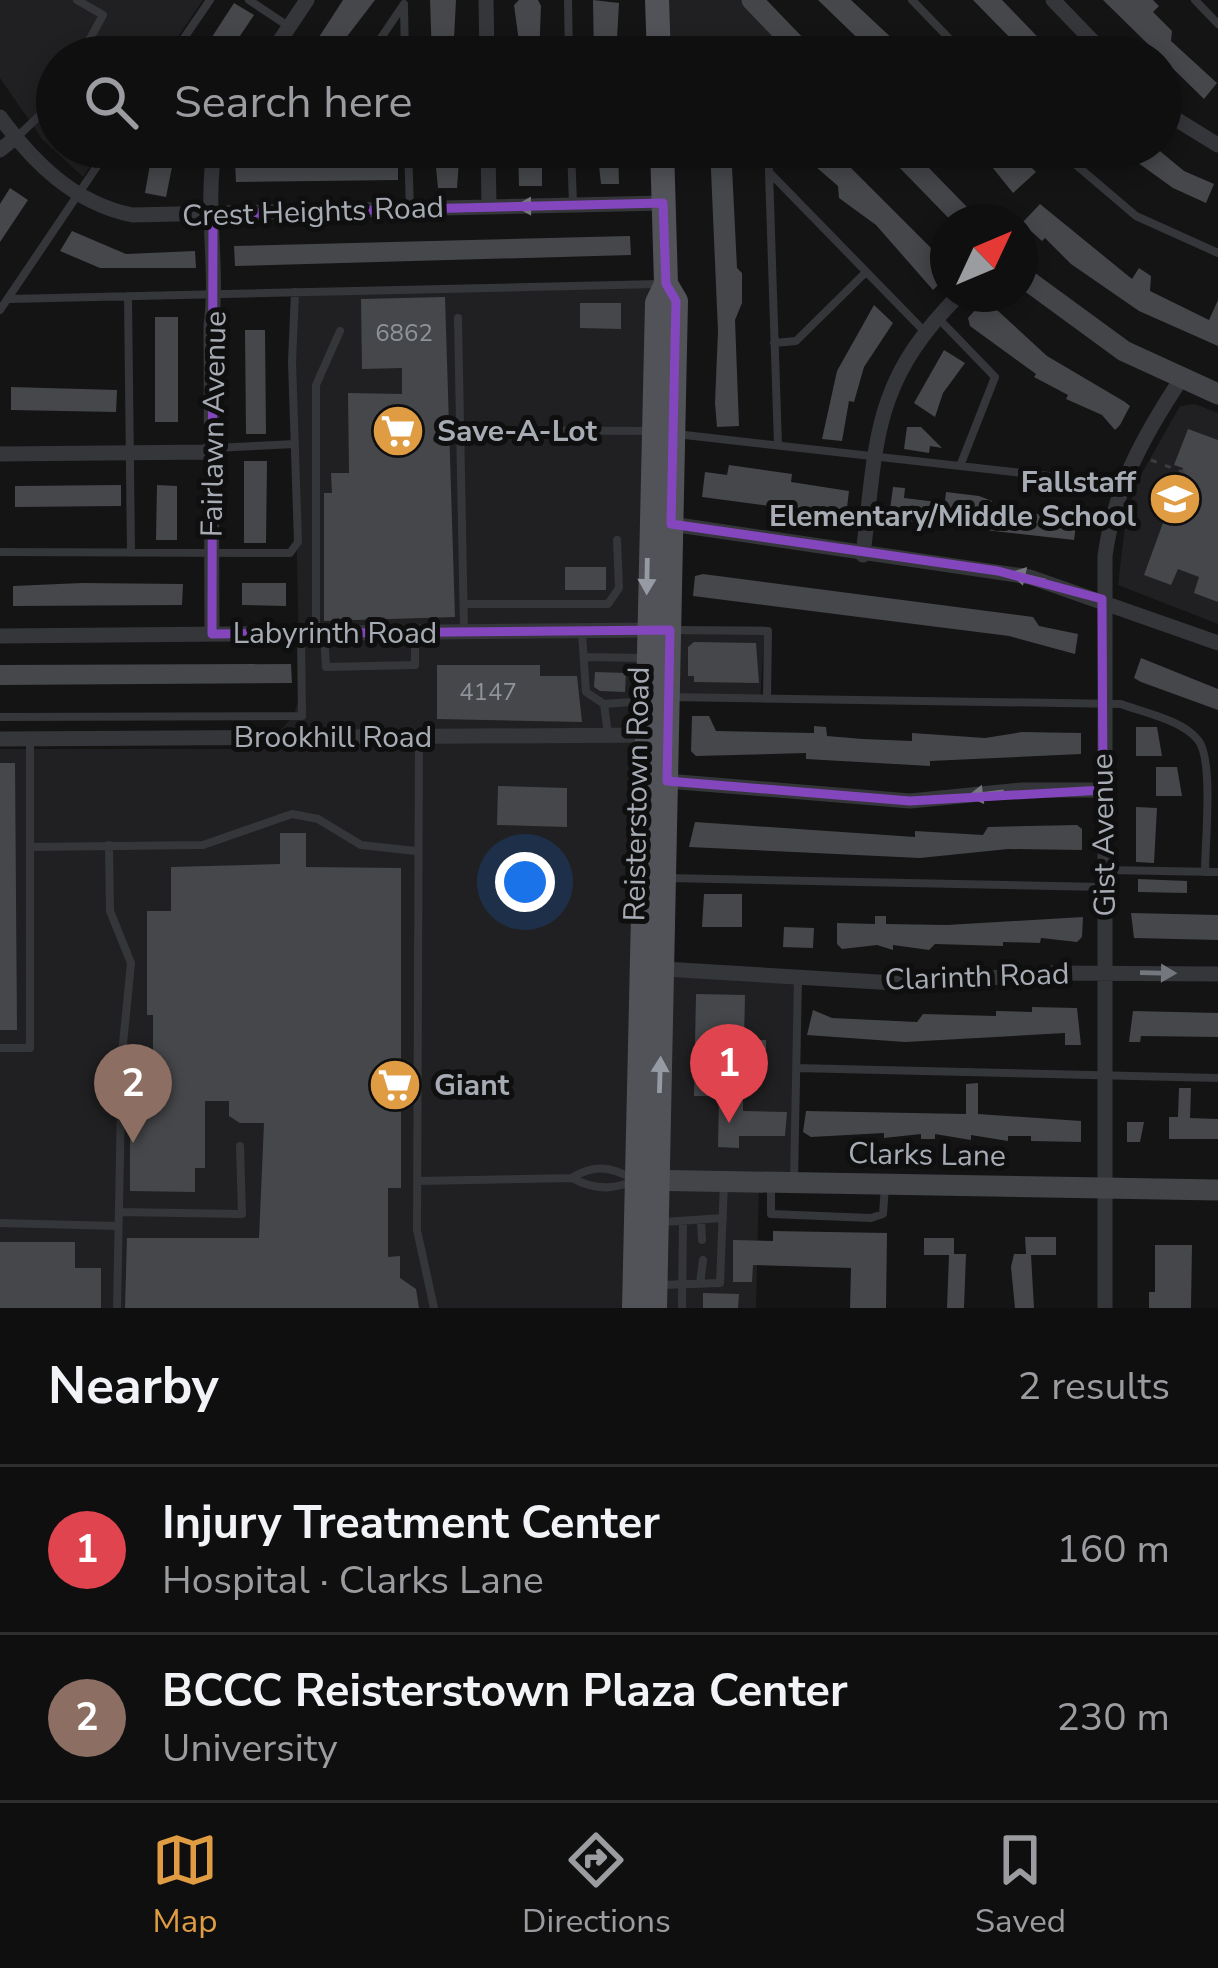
<!DOCTYPE html>
<html lang="en">
<head>
<meta charset="utf-8">
<style>
  body { margin:0; font-family:"Nunito Sans",sans-serif; background:#181819; color:#f1f3f6 }
  .compass { position:absolute; left:930px; top:204px; width:108px; height:108px; border-radius:50%; background:#0f0f10; box-shadow:0 6px 18px #0003; rotate:46deg }
  .you { position:absolute; left:525px; top:882px; width:42px; height:42px; margin:-30px; border:9px solid #fff; border-radius:50%; background:#1a73e8; box-shadow:0 0 0 18px #1a73e833 }
  .badge { display:grid; place-items:center; width:78px; height:78px; border-radius:50%; background:#df9c42; color:#fff; font-size:39px; font-weight:700 }
  .pin { position:absolute; translate:-50% -99px; filter:drop-shadow(0 3px 6px #0008) }
  .pin::after { content:''; position:absolute; top:63px; width:42px; height:36px; background:inherit; clip-path:polygon(0 0,100% 0,50% 100%) }
  .list { margin:0; padding:0; list-style:none }
  h2 { display:flex; justify-content:space-between; align-items:center; height:156px; margin:0; padding:0 48px; font-size:51px }
  h2 small { font-size:39px; font-weight:400; color:#9b9c9f }
  .list li { display:grid; grid-template-columns:78px 1fr auto; gap:36px; align-items:center; box-sizing:border-box; height:168px; padding:0 48px; border-top:3px solid #2f2f30 }
  .list b { display:block; font-size:45px; white-space:nowrap }
  .list p { margin:0; font-size:39px; white-space:nowrap; color:#9b9c9f }
  .list em { font-size:39px; font-style:normal; color:#9b9c9f }
  .icon { flex:none; width:66px; height:66px; fill:none; stroke:currentColor; stroke-width:2; stroke-linecap:round; stroke-linejoin:round }
  .map { position:relative; flex:none; width:1218px; height:1308px; overflow:hidden }
  .search { position:absolute; background:#0f0f10; box-shadow:0 6px 18px #0003; left:36px; right:36px; top:36px; height:132px; display:flex; align-items:center; gap:30px; box-sizing:border-box; padding:0 42px; border-radius:66px; color:#9b9c9f; font-size:45px }
  .sheet { height:492px; background:#0f0f10 }
  nav { display:flex; justify-content:space-around; align-items:center; box-sizing:border-box; height:168px; border-top:3px solid #2f2f30; background:#0f0f10; font-size:33px; color:#9b9c9f }
  nav a { display:grid; justify-items:center; gap:6px }
  nav .on { color:#df9c42 }
  .map>svg:first-child { display:block }
</style>
</head>
<body>
<div class="map">
<svg width="1218" height="1308" viewBox="0 0 1218 1308">
  <rect width="100%" height="100%" fill="#141415"/>
  <path fill="#202022" d="M0 0H203L164 57H57V147H103L83 177 42 139 0 78Z
    M656 0H750L804 57H658Z
    M663 284 658 626H765L760 701 656 698 654 973 798 977 794 1183 759 1182 756 1308H0V749H264L294 715 300 694 291 293Z
    M1195 404 1218 413V624L1118 585 1126 517 1137 482 1180 406Z"/>
  <path fill="#46474a" d="M343 0H375L342 43 354 51 349 57H306Z
    M430 0H456L453 57H432Z
    M519 0H538L541 6 539 57H521L514 5Z
    M593 0 619 3 616 57H594Z
    M818 0H851L912 57H877Z
    M973 0H1002L1057 57H1013L1022 50Z
    M1103 0H1153L1159 6 1153 12 1172 31 1171 41 1217 83 1204 99Z
    M234 3 254 15 226 57H199Z
    M153 147H176L166 197 145 193Z
    M434 147H460L457 188H438Z
    M518 147H542V186H519Z
    M597 147H618L619 184H601Z
    M710 147H731L737 268 742 273V303L735 320 739 426 717 427 715 403 718 331Z
    M812 147H830L948 265V275L933 290 876 225 839 198 838 186 808 160Z
    M976 147H1031L1037 153 1027 163 1036 172 1013 193Z
    M1116 147H1155L1184 171 1214 184 1206 203 1173 188Z
    M398 157V180L236 182 235 161Z
    M10 188 28 200 0 242V204Z
    M1040 204 1132 279 1139 268 1151 276 1150 291 1209 320 1218 300V346L1139 311 1071 264 1045 238 1042 241 1022 223Z
    M72 231 126 254 195 251 196 268H100L60 251Z
    M630 236 631 255 235 266 234 246Z
    M445 297 455 617 324 621V493H332L331 473H349L348 393 402 394V368L362 369 361 299Z
    M985 299 1047 356 1125 402 1130 406 1120 425 1115 430 1102 415 1066 399 1068 395 1034 377 1036 374 970 326 968 318Z
    M580 303H621V329L580 328Z
    M874 305 893 323 864 367 854 402 849 401 842 441 822 439 837 371Z
    M155 317H178V422H155Z
    M245 330H265L266 434H246Z
    M944 350 965 363 943 393 935 417 914 403Z
    M11 387 117 390 116 412 11 410Z
    M907 427H921L942 448 930 446 929 453 904 449Z
    M1188 429 1218 440V602L1194 593 1199 577 1178 569 1171 585 1144 575 1183 468 1174 465Z
    M244 461H267L266 543H244Z
    M729 465 792 474 791 482 849 491 846 516 702 497 705 472 727 475Z
    M121 485V506L15 507V486Z
    M157 485 177 486V540H156Z
    M893 487 905 488 904 498 937 502 945 501 946 492 979 496 992 501 991 508 1077 519 1074 540 895 520 889 517Z
    M565 567H606V590H565Z
    M703 574 1033 617 1039 626 1078 634 1075 654 1009 636 693 596 695 576Z
    M82 583 183 584 182 605 13 606V586Z
    M242 583H286V606L242 605Z
    M694 642 756 643 759 683 694 682V676H688V647Z
    M1141 658 1218 689V710L1141 682 1134 678Z
    M291 664 292 683 0 685V665Z
    M437 665H540V676H577L582 722 437 719Z
    M595 672 626 673 625 692 600 691 594 687Z
    M692 716H709L716 731 814 733V726L826 727 827 736 863 739 912 741V733L985 738 1022 732 1081 733V754L930 761V766L806 759V753L696 756 691 751Z
    M1136 727H1157L1162 756H1136Z
    M0 763H15L17 1030H0Z
    M1156 767H1177L1182 796H1156Z
    M498 786 567 788V827L497 825Z
    M1136 807 1157 808 1154 863 1136 862Z
    M695 822 915 837V831L983 835 988 827 1077 825 1082 829V850L1008 849 920 858 689 847Z
    M280 833H306V867L401 868V1188H388V1257L400 1256V1278L416 1289 419 1308H125L127 1238H259L264 1123H240L229 1116V1101H205V1168H195V1192L130 1191V1057H153V1015H147V911H171V867L280 864Z
    M1138 879 1187 881V893L1138 892Z
    M704 894H742V927H702Z
    M1131 913 1218 915V940L1134 938Z
    M875 916H886V924L947 925 1083 917 1082 937 1077 942 1041 938 1040 943 1003 942V946L935 944 929 950 893 945V950L877 945 842 949 837 944V923L875 924Z
    M784 927 814 928 813 948 783 947Z
    M696 994 745 995 744 1040H766V1048L765 1063H753L752 1081H743V1111L787 1112 785 1136H739V1148L718 1147 719 1096H694Z
    M1032 1007 1077 1008 1081 1045H1065V1033L905 1042 807 1035 813 1010 832 1018 917 1022 923 1014 996 1016V1011L1032 1012Z
    M1133 1011 1218 1013V1037L1141 1036 1140 1042H1129Z
    M978 1083V1114L1081 1121V1142L1031 1141V1136H1008V1141L971 1135V1140L935 1134V1139H921V1134L884 1138V1133L811 1137 803 1132 806 1111 966 1114V1084Z
    M1179 1088H1191L1190 1118 1218 1119V1139H1169V1117H1178Z
    M1127 1122H1144L1140 1142H1127Z
    M773 1231 887 1233 886 1308H850L851 1268 753 1265 752 1282H733V1240L773 1241Z
    M1025 1237H1056V1255H1031L1034 1308H1015L1011 1267 1014 1254H1026Z
    M924 1238H954V1254H966L964 1308H947L949 1255H924Z
    M0 1242H75V1268H101V1308H0Z
    M1155 1245H1192L1191 1308H1149V1292H1155Z
    M703 1293 739 1294 738 1308H703Z"/>
  <g fill="none" stroke-linecap="round" stroke-linejoin="round">
    <path stroke="#3b3d41" stroke-width="3" stroke-dasharray="6 9" stroke-linecap="butt" d="M1151 460 1188 474"/>
    <path stroke="#35363a" stroke-width="8" d="M77 0 103 15 80 57
      M249 0 288 26
      M568 0 569 57
      M912 0 967 57
      M1195 0 1218 24
      M404 7 405 57
      M171 57 210 0
      M368 57 404 4
      M17 137 57 99
      M408 147 410 210
      M571 147 573 205
      M768 147 769 172 923 330
      M1055 147 1136 216 1218 253
      M769 172 778 445
      M128 296 131 553
      M9 299 659 284
      M0 310 110 147
      M458 318 464 631
      M938 318 995 377 960 466
      M774 343 796 341 866 272
      M461 430 649 431
      M676 434 1120 484
      M213 448 295 444
      M0 552 290 553 298 542 292 362 295 292
      M464 604H608L619 588 617 540
      M672 630 768 631 767 699
      M316 631V385L340 331
      M582 633 586 692 604 704 608 734
      M324 634 326 667 415 665V633
      M585 657 643 658
      M669 697 1121 704C1145 713 1182 720 1198 740 1214 759 1205 844 1205 872
      M604 704 645 701
      M0 717 302 716 301 634
      M419 736 417 1230 434 1308
      M109 845 110 911 131 963 122 1054 117 1308
      M30 847 203 845 292 814 318 819 361 845 416 851
      M1105 870 1218 872
      M667 878 1104 887
      M0 1048H30V741
      M796 1068 1218 1078
      M573 1177C594 1165 610 1166 631 1178
      M418 1181 572 1178C592 1189 613 1191 634 1180
      M794 1181 798 978
      M771 1185V1214L871 1218 883 1214 885 1186
      M119 1212 242 1214 240 1146
      M701 1220 702 1240
      M664 1222 723 1218
      M0 1223 118 1226
      M700 1284 703 1260
      M661 1285 720 1283 724 1183
      M682 1308 683 1221"/>
    <path stroke="#35363a" stroke-width="15" d="M486 0 487 57
      M1053 0 1108 57
      M269 57 307 0
      M1161 110 1218 145
      M0 117C34 163 74 203 132 215L663 203
      M488 147 489 207
      M0 150 15 138
      M0 454 211 452
      M671 524 1030 577 1218 643
      M863 555C877 438 872 382 960 294
      M212 634 211 326C219 267 204 206 215 147
      M0 636 655 630
      M0 739 652 735
      M667 781 910 801 1022 790H1103
      M664 969 912 984 1052 973 1218 974
      M1105 1308V556C1114 489 1144 435 1181 379"/>
    <path stroke="#434549" stroke-width="21" d="M752 0 807 57
      M894 147 967 222
      M1020 275 1124 351 1218 394
      M641 1180 1218 1190"/>
    <path stroke="#515358" stroke-width="24" d="M657 0 659 57
      M634 1308 657 303 666 284 662 147
      M655 1308 676 301 666 284"/>
  </g>
  <defs><path id="oneway-solid" d="M-6-.8H1V-3.2L6.5 0L1 3.2V.8H-6Z" transform="scale(3)"/></defs>
  <g fill="#74777d">
    <use href="#oneway-solid" transform="translate(534 206) rotate(179)"/>
    <use href="#oneway-solid" transform="translate(1028 577) rotate(-167)"/>
    <use href="#oneway-solid" transform="translate(986 794) rotate(173)"/>
    <use href="#oneway-solid" transform="translate(1158 973) rotate(1)"/>
  </g>
  <g fill="#969aa2">
    <use href="#oneway-solid" transform="translate(647 576) rotate(91)"/>
    <use href="#oneway-solid" transform="translate(660 1075) rotate(-88)"/>
  </g>
  <path fill="none" stroke="#8446bd" stroke-width="9" stroke-linejoin="round" d="M663 203 666 284 676 301 671 524 998 571 1102 599 1103 790 910 801 667 781 670 630 212 634 213 214Z"/>
  <defs>
    <g id="supermarket-disc" transform="scale(2.7)"><circle r="9.5" fill="#df9c42" stroke="#0f0f10"/><path d="M-6-5.5h2.5l.6 2H6L4.5 2H-2.5L-4.4-4H-6ZM-1.5 3.2a1.3 1.3 0 1 0 .1 0ZM3 3.2a1.3 1.3 0 1 0 .1 0Z" fill="#fff"/></g>
    <g id="school-disc" transform="scale(2.7)"><circle r="9.5" fill="#df9c42" stroke="#0f0f10"/><path d="M0-5L7-2L0 1L-7-2ZM-4 1L0 2.5L4 1V4Q0 6-4 4Z" fill="#fff"/></g>
  </defs>
  <g fill-rule="evenodd">
    <use href="#supermarket-disc" x="398" y="431"/>
    <use href="#school-disc" x="1175" y="499"/>
    <use href="#supermarket-disc" x="395" y="1085"/>
  </g>
  <g text-anchor="middle" dominant-baseline="central" stroke-width="10" stroke-linejoin="round" paint-order="stroke">
    <g font-size="24" fill="#8f939a">
      <text x="404" y="333">6862</text>
      <text x="488" y="692">4147</text>
    </g>
    <g font-size="30" fill="#a7acb4" stroke="#0f0f10">
      <text transform="translate(313 212) rotate(-2)">Crest Heights Road</text>
      <text transform="translate(214 424) rotate(-89)">Fairlawn Avenue</text>
      <text x="335" y="633">Labyrinth Road</text>
      <text x="333" y="737">Brookhill Road</text>
      <text transform="translate(637 794) rotate(-89)">Reisterstown Road</text>
      <text transform="translate(1104 835) rotate(-91)">Gist Avenue</text>
      <text transform="translate(977 977) rotate(-2)">Clarinth Road</text>
      <text transform="translate(927 1155) rotate(1)">Clarks Lane</text>
    </g>
    <g font-size="30" font-weight="bold" fill="#a7acb4" stroke="#0f0f10" text-anchor="start">
      <text x="437" y="431">Save-A-Lot</text>
      <text x="1136" y="482" text-anchor="end">Fallstaff<tspan x="1136" dy="34">Elementary/Middle School</tspan></text>
      <text x="434" y="1085">Giant</text>
    </g>
  </g>
</svg>
<svg class="compass" viewBox="-18 -18 36 36"><path d="M0-13l5 13h-10z" fill="#e53935"/><path d="M0 13l5-13h-10z" fill="#9b9c9f"/></svg>
<div class="you"></div>
<div class="pin badge" style="left:729px;top:1123px;background:#e0444e">1</div>
<div class="pin badge" style="left:133px;top:1143px;background:#8d6e63">2</div>
<div class="search"><svg class="icon" aria-label="search" viewBox="0 0 24 24"><circle cx="10" cy="10" r="6"/><path d="M15 15l6 6"/></svg>Search here</div>
</div>
<section class="sheet">
<h2>Nearby<small>2 results</small></h2>
<ul class="list">
<li><span class="badge" style="background:#e0444e">1</span><div><b>Injury Treatment Center</b><p>Hospital · Clarks Lane</p></div><em>160 m</em></li>
<li><span class="badge" style="background:#8d6e63">2</span><div><b>BCCC Reisterstown Plaza Center</b><p>University</p></div><em>230 m</em></li>
</ul>
</section>
<nav>
<a class="on"><svg class="icon" aria-label="map" viewBox="0 0 24 24"><path d="M3 6l6-2 6 2 6-2v14l-6 2-6-2-6 2zM9 4v14M15 6v14"/></svg>Map</a>
<a><svg class="icon" aria-label="directions" viewBox="0 0 24 24"><path d="M12 3l9 9-9 9-9-9zM9 14v-3h6M13 9l2 2-2 2"/></svg>Directions</a>
<a><svg class="icon" aria-label="saved" viewBox="0 0 24 24"><path d="M7 4h10v16l-5-4-5 4z"/></svg>Saved</a>
</nav>
</body>
</html>
